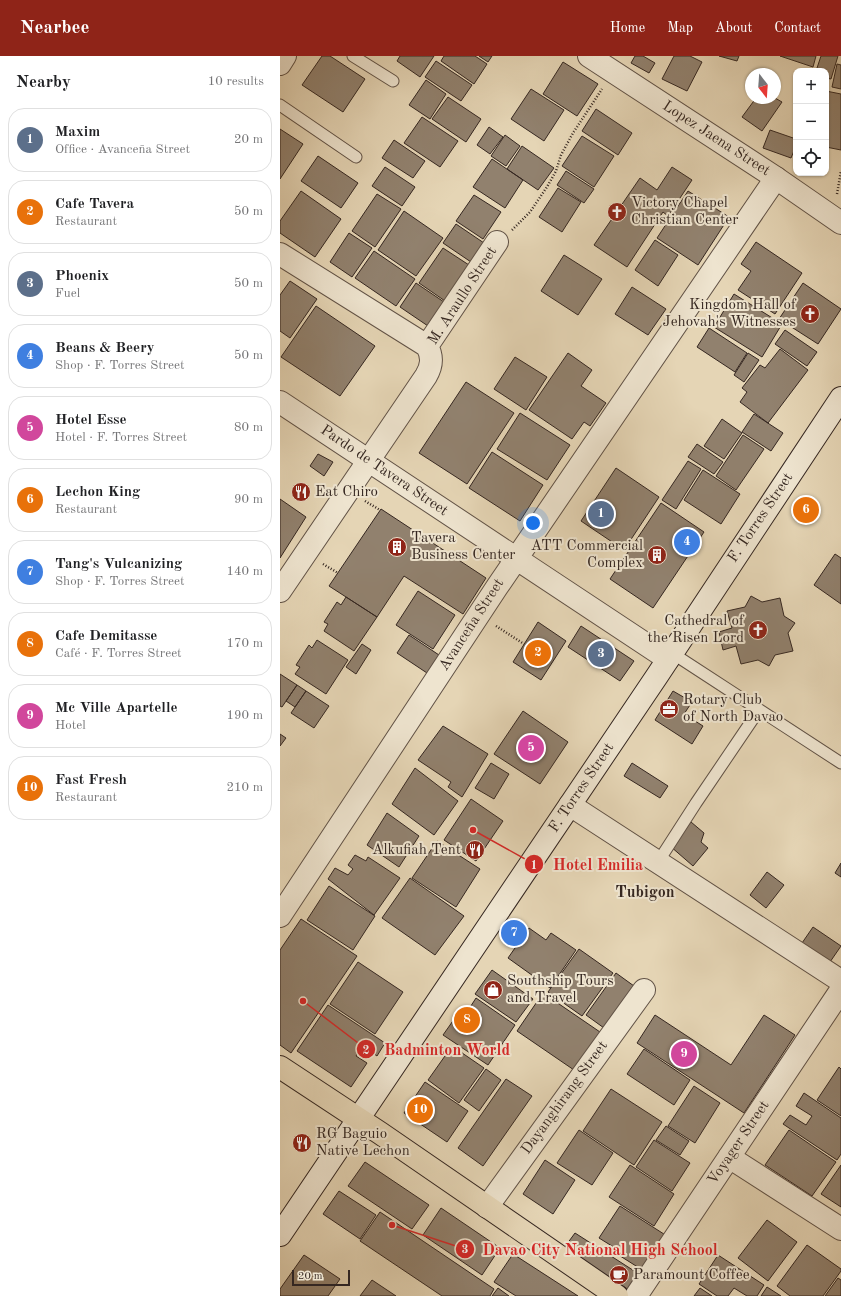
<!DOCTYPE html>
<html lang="en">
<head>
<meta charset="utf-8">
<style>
  body { margin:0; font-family:"Old Standard TT",serif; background:#f2f2f2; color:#202124 }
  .controls { position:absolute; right:12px; top:12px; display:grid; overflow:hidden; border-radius:8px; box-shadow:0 1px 3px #0004 }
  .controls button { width:36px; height:36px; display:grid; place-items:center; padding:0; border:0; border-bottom:1px solid #e0e0e0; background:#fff; color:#202124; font:20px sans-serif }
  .compass { position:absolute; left:465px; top:12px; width:36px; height:36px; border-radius:50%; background:#fff; box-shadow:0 1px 3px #0004; rotate:163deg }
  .scale { position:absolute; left:12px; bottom:10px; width:58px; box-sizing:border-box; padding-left:4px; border:2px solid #352721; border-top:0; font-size:11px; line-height:14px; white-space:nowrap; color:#352721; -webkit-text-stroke:3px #eee4cf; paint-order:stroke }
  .you { position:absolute; left:253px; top:467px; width:14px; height:14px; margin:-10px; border:3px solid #fff; border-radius:50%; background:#1a73e8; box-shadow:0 0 0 6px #1a73e833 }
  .badge { display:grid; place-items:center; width:26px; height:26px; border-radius:50%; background:#8f2418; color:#fff; font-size:13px; font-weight:700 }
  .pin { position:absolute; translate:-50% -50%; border:2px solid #fff; box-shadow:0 1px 4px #0006 }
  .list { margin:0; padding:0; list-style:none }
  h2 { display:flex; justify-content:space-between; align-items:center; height:52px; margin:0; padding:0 16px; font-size:17px }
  h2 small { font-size:13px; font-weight:400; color:#757577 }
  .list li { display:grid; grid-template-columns:26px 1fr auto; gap:12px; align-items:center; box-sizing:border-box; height:64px; margin:0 8px 8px; padding:0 8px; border:1px solid #e0e0e0; border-radius:16px }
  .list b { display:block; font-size:15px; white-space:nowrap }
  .list p { margin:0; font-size:13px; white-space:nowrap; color:#757577 }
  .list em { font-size:13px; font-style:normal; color:#757577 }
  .icon { flex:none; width:22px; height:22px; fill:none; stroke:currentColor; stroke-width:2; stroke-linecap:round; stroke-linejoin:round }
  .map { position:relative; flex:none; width:561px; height:1240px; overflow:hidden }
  header { display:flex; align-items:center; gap:24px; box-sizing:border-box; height:56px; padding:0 20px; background:#8f2418; color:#fff }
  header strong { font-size:19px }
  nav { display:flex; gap:22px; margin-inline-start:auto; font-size:14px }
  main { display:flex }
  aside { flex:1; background:#fff }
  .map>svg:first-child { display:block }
</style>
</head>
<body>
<header>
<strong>Nearbee</strong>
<nav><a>Home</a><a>Map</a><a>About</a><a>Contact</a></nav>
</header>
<main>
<aside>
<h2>Nearby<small>10 results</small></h2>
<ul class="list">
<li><span class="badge" style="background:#5c6f8a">1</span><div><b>Maxim</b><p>Office · Avanceña Street</p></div><em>20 m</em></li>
<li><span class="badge" style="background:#e8710a">2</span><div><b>Cafe Tavera</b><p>Restaurant</p></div><em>50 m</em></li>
<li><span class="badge" style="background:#5c6f8a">3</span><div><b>Phoenix</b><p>Fuel</p></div><em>50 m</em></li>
<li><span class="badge" style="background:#3f7fe0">4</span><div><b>Beans &amp; Beery</b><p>Shop · F. Torres Street</p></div><em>50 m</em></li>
<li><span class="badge" style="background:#d1479c">5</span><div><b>Hotel Esse</b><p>Hotel · F. Torres Street</p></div><em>80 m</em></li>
<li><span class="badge" style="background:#e8710a">6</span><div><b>Lechon King</b><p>Restaurant</p></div><em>90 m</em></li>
<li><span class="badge" style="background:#3f7fe0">7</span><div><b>Tang's Vulcanizing</b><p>Shop · F. Torres Street</p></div><em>140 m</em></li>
<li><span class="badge" style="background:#e8710a">8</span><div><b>Cafe Demitasse</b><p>Café · F. Torres Street</p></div><em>170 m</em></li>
<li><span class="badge" style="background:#d1479c">9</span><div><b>Mc Ville Apartelle</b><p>Hotel</p></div><em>190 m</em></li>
<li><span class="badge" style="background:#e8710a">10</span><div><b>Fast Fresh</b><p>Restaurant</p></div><em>210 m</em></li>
</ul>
</aside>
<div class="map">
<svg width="561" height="1240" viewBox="0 0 561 1240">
  <rect width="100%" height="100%" fill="#e5d5b5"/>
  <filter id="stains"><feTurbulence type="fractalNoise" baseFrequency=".005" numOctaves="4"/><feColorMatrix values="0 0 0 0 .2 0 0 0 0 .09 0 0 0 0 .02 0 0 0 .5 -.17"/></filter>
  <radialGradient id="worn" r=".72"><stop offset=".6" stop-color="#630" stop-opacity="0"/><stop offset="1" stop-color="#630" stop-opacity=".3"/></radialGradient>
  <path fill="#91816e" stroke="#352721" d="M42 0H50L85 23 63 56 22 29Z
    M120 0H154L140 21 117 5Z
    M164 0H195L207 8 194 28 161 5Z
    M199 0H212L208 6Z
    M355 0H363L375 7 369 17 351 7Z
    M394 0H410L422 6 407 35 382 23Z
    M439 0H459L457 5Z
    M500 0H536L533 11Z
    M541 0H558L551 23 546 22V15H536Z
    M156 5 192 29 181 45 145 21Z
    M283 6 318 28 297 60 263 38Z
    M557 8 561 9V33L552 31Z
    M146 24 166 38 150 63 129 49Z
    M251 33 284 54 264 85 231 63Z
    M546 35 561 38V94L546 91Z
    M168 41 201 63 186 86 152 63Z
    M476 42H495L502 46 482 75 462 61Z
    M316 53 352 77 338 99 302 75Z
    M142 61 178 85 160 111 124 87Z
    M209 71 223 81 210 98 197 89Z
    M0 73 23 88 0 123Z
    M490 74 516 83V90L511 102 483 92Z
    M225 79 240 90 226 110 211 100Z
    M302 80 334 100 314 131 282 110Z
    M114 84 145 105 133 122 102 102Z
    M242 90 274 112 258 134 227 113Z
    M38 100 78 127 61 152 21 125Z
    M212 103 243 124 225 152 193 131Z
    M105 111 135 131 122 150 92 130Z
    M392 111 412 124 388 160 383 156 347 211 314 189 360 122 377 134Z
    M286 115 314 133 304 147 277 129Z
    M278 132 301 146 282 176 259 161Z
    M21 135 61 163 35 201 0 177V165Z
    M408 135 449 161 418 209 377 182Z
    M97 138 121 153 95 191 72 175Z
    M194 139 221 156 203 183 176 165Z
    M124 155 163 182 136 220 98 194Z
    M176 168 204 187 191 206 163 187Z
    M69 177 92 192 72 221 50 206Z
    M375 184 398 199 378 230 355 214Z
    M476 186 522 217 495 258 458 234 471 215 461 208Z
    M163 192 189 209 165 245 139 227Z
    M94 195 135 223 116 250 75 222Z
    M284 199 322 223 298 259 261 235Z
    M10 225 37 243 10 282 0 275V239Z
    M136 227 164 246 148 270 120 251Z
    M523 227 561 253 538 288 499 263Z
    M352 231 386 253 368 279 335 258Z
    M454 238 502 268 482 301 434 271Z
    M36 250 95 290 60 340 1 301Z
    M429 272 467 297 455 316 417 291Z
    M505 274 537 296 527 310 495 288Z
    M500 293 528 314 488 367 460 346 467 336 462 332 480 309 485 312Z
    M288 297 312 314 301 330 326 347 310 370 304 366 292 383 249 354Z
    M468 297 479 304 464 326 454 319Z
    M235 301 267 321 246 354 214 333Z
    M186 326 234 357 187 428 139 397Z
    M240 357 290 389 267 424 217 393Z
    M474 358 503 377 491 395 462 376Z
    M442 363 462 377 444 403 424 390Z
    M463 379 484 393 456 434 436 420Z
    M417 388 443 406 434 418 408 401Z
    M212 396 263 429 240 465 189 432Z
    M38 398 53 406 44 420 30 410Z
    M408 405 421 413 396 453 382 444Z
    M336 412 379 441 344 494 301 465Z
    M423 414 460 438 441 468 404 444Z
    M0 443 26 461 0 502Z
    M381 447 424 476 373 552 330 523Z
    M101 453 206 522 183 558 124 520 97 561 49 530Z
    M555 498 561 502V548L534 529Z
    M138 535 175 559 153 593 116 569Z
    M471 540 482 546 500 542 504 560 515 567 508 577 513 595 495 599 489 610 478 604 461 608 456 590 443 594 439 576 452 572 447 555 465 551Z
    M66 541 97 561 74 595 44 575 48 568 44 566 57 546 61 549Z
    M258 566 286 585 261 624 233 606Z
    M301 570 354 605 340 625 288 591Z
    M129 579 159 599 147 617 117 597Z
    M37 584 68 604 46 638 15 618 20 611 16 609 29 589 32 592Z
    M82 588 91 594 76 618 66 611Z
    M0 618 17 629 2 651 0 650Z
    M17 629 26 635 15 651 6 645Z
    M26 635 49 650 34 672 11 657Z
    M393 635 412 646 404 658 423 670 412 688 375 664Z
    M243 655 288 686 260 728 214 698Z
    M163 670 208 698 182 741 168 731 171 726 138 704Z
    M0 678 6 682 0 690Z
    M211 707 229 718 214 743 195 732Z
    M352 707 388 730 380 742 344 720Z
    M135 712 178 745 154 779 112 748Z
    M191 743 223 765 196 805 164 784Z
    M107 757 139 780 119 811 87 789Z
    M411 766 424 777 421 786 428 792 413 810 390 790Z
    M157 785 200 813 176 851 132 822Z
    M75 799 86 805 88 801 120 822 94 859 48 823 55 812 68 819 73 813 68 809Z
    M561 807V821L555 817Z
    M487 816 504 829 486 852 470 839Z
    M130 822 184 860 155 899 102 862Z
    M49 830 95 860 73 894 27 864Z
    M21 863 77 900 11 997 0 989V894Z
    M533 871 561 890 550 906 522 887Z
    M249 872 266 884 271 877 296 894 270 932 228 902Z
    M299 893 333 917 302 960 268 936Z
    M78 906 123 936 95 978 50 948Z
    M212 914 253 943 236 966 195 938Z
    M336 917 354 930 324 972 306 959Z
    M263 937 320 976 294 1014 237 975Z
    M196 942 235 969 208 1009 163 979 182 952 187 956Z
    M48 949 105 987 97 1000 83 990 76 1000 87 1007 71 1031 17 995Z
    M375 959 451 1009 484 959 515 979 464 1057 357 987Z
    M172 990 204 1012 179 1047 148 1024Z
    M364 993 410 1024 394 1049 347 1018Z
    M559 1011 561 1013V1060L537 1044Z
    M206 1013 221 1024 199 1055 184 1044Z
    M226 1023 252 1040 203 1110 178 1092Z
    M145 1026 188 1055 167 1086 124 1057Z
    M414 1030 440 1047 415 1087 388 1070Z
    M331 1033 382 1066 354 1109 303 1075Z
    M524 1037 561 1062V1098L557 1104 503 1068 510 1059 526 1069 532 1060 516 1050Z
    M386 1070 409 1085 400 1099 376 1084Z
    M299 1074 333 1097 312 1129 277 1107Z
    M509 1074 556 1106 532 1140 485 1109Z
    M374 1084 410 1107 392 1135 356 1111Z
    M265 1104 295 1124 273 1158 243 1138Z
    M85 1106 149 1149 132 1173 68 1130Z
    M350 1109 394 1138 374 1170 329 1141Z
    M561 1109V1151L541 1138Z
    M59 1135 96 1159 80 1183 43 1158Z
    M340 1150 387 1180 364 1215 337 1198 340 1195 319 1182Z
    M161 1152 220 1192 202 1219 143 1179Z
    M100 1156 214 1233 210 1240H162L80 1185Z
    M487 1164 517 1186 488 1225 458 1202Z
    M295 1177 359 1218 349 1234 284 1192Z
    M527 1189 561 1213V1215L543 1240H510L497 1230Z
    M233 1198 298 1240H236L214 1226Z
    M24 1199 60 1223 48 1240H0V1233Z
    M438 1199 484 1229 477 1240H467L454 1232 448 1240H437L419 1228Z
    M558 1222 561 1224V1240H545Z
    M92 1224 116 1240H80Z
    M487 1231 501 1240H481Z
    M218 1232 229 1240H212Z
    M420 1232 432 1240H414Z"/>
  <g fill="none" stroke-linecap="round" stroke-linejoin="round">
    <g stroke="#615246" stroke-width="13">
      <path id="service" d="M73 0 113 25
        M0 49 76 101
        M392 597 561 707
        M378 806 416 747 479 654"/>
    </g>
    <g stroke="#615246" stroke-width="24">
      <path id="minor" d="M0 8 5 0
        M0 198 147 290C153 301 152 310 146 320L0 535
        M147 290 217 186
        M0 346 388 603
        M290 749 561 925
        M0 860 217 531 496 122
        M449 1101 561 1173
        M207 1151 364 934
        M356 1240 561 934"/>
    </g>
    <g stroke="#615246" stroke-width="24">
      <path id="tertiary" d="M309 0 496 122 561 167"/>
    </g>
    <g stroke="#352721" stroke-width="24">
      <path id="secondary" d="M0 1179 377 620 561 342"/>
    </g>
    <g stroke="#352721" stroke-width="24">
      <path id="primary" d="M0 1011 100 1077 337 1240"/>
    </g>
    <path stroke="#352721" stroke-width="2.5" stroke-dasharray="1 2" stroke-linecap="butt" d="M557 138 561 115
      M232 174 250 156 267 131 276 115 281 99 293 77 322 33
      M85 445 100 454
      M43 508 58 517
      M216 570 244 588"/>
    <use href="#service" stroke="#eee4cf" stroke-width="11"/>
    <use href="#minor" stroke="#eee4cf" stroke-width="22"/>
    <use href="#tertiary" stroke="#eee4cf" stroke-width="22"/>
    <use href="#secondary" stroke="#eee4cf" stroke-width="22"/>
    <use href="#primary" stroke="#e5d5b5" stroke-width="22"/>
  </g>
  <defs>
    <g id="church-disc" transform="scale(1)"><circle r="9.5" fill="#8f2418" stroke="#eee4cf"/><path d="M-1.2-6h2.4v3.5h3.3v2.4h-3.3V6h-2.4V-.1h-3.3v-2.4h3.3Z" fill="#fff"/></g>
    <g id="restaurant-disc" transform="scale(1)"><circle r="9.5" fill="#8f2418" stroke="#eee4cf"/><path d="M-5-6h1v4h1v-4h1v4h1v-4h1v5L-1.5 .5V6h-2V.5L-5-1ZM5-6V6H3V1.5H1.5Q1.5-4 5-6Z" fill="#fff"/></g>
    <g id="building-disc" transform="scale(1)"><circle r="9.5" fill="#8f2418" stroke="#eee4cf"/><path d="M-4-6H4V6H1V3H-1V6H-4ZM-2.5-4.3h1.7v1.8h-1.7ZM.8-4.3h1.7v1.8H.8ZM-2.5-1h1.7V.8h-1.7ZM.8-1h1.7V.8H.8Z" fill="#fff"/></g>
    <g id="office-disc" transform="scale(1)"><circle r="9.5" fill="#8f2418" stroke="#eee4cf"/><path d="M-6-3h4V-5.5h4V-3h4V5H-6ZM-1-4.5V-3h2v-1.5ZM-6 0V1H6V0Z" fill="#fff"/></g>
    <g id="shop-disc" transform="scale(1)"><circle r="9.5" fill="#8f2418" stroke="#eee4cf"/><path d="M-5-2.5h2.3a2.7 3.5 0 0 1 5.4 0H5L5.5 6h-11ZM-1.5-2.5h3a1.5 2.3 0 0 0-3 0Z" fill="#fff"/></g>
    <g id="cafe-disc" transform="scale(1)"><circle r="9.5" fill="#8f2418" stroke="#eee4cf"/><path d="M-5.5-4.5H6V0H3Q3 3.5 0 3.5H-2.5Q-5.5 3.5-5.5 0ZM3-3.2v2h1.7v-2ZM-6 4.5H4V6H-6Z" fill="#fff"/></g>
  </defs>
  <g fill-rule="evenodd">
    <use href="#church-disc" x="337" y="156"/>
    <use href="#church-disc" x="530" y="258"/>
    <use href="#restaurant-disc" x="21" y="436"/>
    <use href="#building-disc" x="117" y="491"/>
    <use href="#building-disc" x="377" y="499"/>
    <use href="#church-disc" x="478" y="574"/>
    <use href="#office-disc" x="389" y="653"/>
    <use href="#restaurant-disc" x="195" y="794"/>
    <use href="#shop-disc" x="213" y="934"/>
    <use href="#restaurant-disc" x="22" y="1087"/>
    <use href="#cafe-disc" x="339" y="1219"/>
  </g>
  <g text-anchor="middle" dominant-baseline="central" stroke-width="4" stroke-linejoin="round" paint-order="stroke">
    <g font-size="15" fill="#352721" stroke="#eee4cf">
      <text transform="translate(436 83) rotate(33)">Lopez Jaena Street</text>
      <text transform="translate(183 240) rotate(-57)">M. Araullo Street</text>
      <text transform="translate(104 415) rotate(34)">Pardo de Tavera Street</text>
      <text transform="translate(481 462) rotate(-56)">F. Torres Street</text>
      <text transform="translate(192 569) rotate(-57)">Avanceña Street</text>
      <text transform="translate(302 732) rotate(-56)">F. Torres Street</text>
      <text transform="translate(285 1042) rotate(-54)">Dayanghirang Street</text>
      <text transform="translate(459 1087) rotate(-56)">Voyager Street</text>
    </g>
    <g font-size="15" fill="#352721" stroke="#eee4cf" text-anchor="start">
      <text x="351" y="147">Victory Chapel<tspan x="351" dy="17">Christian Center</tspan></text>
      <text x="516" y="249" text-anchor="end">Kingdom Hall of<tspan x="516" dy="17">Jehovah's Witnesses</tspan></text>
      <text x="35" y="436">Eat Chiro</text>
      <text x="131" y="482">Tavera<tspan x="131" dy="17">Business Center</tspan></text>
      <text x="363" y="490" text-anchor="end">ATT Commercial<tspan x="363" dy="17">Complex</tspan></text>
      <text x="464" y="565" text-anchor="end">Cathedral of<tspan x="464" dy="17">the Risen Lord</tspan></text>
      <text x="403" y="644">Rotary Club<tspan x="403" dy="17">of North Davao</tspan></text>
      <text x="181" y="794" text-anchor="end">Alkufiah Tent</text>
      <text x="227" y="925">Southship Tours<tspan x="227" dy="17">and Travel</tspan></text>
      <text x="36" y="1078">RG Baguio<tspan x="36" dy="17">Native Lechon</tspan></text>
      <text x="353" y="1219">Paramount Coffee</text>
    </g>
    <g font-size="16" font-weight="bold" fill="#352721" stroke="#eee4cf">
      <text x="365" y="837">Tubigon</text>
    </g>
  </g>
  <path fill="none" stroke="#d62828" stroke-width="1.5" d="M193 774L254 808M23 945L86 993M112 1169L185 1193"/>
  <g fill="#d62828" stroke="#eee4cf" stroke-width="1.5">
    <circle cx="193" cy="774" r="4"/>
    <circle cx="23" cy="945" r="4"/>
    <circle cx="112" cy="1169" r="4"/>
    <circle cx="254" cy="808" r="10"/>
    <circle cx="86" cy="993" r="10"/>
    <circle cx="185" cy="1193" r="10"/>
  </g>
  <g font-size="12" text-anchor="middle" font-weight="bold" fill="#fff">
    <text x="254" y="813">1</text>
    <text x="86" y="998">2</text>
    <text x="185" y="1197">3</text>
  </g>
  <g font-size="16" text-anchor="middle" font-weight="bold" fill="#d62828" stroke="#eee4cf" stroke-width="4" stroke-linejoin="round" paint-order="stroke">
    <text x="318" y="814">Hotel Emilia</text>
    <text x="167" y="999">Badminton World</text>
    <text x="320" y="1199">Davao City National High School</text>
  </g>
  <rect width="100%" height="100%" filter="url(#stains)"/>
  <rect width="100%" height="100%" fill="url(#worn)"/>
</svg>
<div class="controls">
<button>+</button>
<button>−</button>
<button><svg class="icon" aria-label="locate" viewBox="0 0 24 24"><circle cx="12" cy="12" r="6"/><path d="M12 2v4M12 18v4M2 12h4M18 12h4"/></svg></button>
</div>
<svg class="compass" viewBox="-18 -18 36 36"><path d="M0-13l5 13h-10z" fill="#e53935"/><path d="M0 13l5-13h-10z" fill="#757577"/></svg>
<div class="scale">20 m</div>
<div class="you"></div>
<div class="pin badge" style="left:321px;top:458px;background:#5c6f8a">1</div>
<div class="pin badge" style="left:258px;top:597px;background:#e8710a">2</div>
<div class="pin badge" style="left:321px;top:598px;background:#5c6f8a">3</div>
<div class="pin badge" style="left:407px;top:486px;background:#3f7fe0">4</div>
<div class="pin badge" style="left:251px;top:692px;background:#d1479c">5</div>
<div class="pin badge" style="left:526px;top:454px;background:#e8710a">6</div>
<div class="pin badge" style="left:234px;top:877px;background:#3f7fe0">7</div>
<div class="pin badge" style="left:187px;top:964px;background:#e8710a">8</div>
<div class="pin badge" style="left:404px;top:998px;background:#d1479c">9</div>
<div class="pin badge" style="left:140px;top:1054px;background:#e8710a">10</div>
</div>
</main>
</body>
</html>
